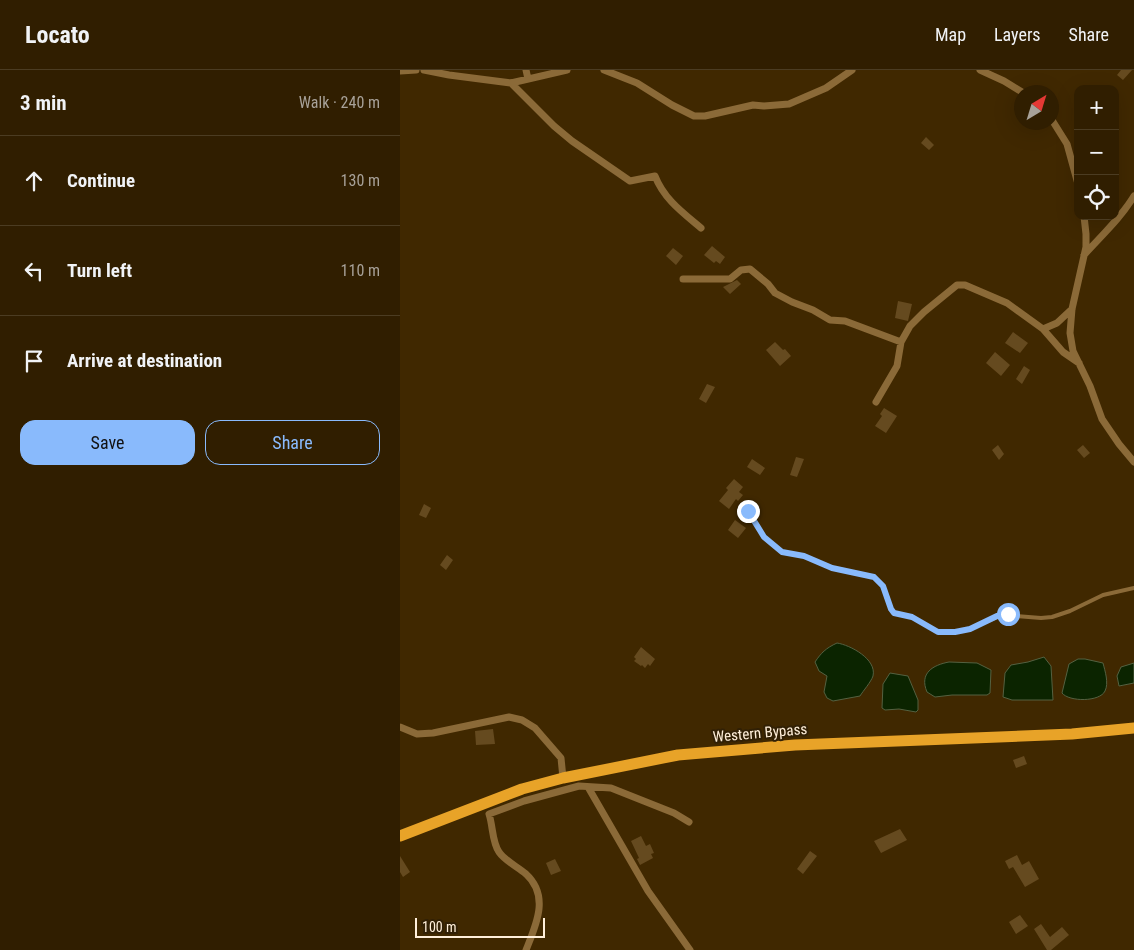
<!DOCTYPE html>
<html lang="en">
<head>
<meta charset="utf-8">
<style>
  body { margin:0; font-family:"Roboto Condensed",sans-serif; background:#3c2b0f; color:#f1f3f6 }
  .controls { position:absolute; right:15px; top:15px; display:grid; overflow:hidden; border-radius:10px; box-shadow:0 5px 20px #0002 }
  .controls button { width:45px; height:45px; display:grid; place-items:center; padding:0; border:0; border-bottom:1px solid #4b3c22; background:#301e00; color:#f1f3f6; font:25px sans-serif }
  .compass { position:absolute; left:614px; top:15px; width:45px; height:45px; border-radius:50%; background:#301e00; box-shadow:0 5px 20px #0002; rotate:38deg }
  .scale { position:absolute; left:15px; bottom:12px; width:130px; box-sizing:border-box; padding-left:5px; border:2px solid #ffefda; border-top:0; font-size:14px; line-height:18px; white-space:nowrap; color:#ffefda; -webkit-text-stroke:4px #312005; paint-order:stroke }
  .stop { position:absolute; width:15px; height:15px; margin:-11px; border:4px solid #89bafc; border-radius:50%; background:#fff }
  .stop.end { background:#89bafc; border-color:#fff; box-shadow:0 1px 5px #0008 }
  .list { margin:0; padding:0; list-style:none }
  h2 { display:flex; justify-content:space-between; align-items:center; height:65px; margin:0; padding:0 20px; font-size:21px }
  h2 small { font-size:16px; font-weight:400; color:#a8a299 }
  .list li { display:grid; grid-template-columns:32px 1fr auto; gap:15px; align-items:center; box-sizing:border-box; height:90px; padding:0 20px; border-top:1px solid #4b3c22 }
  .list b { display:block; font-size:19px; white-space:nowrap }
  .list em { font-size:16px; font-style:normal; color:#a8a299 }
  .actions { display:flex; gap:10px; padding:15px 20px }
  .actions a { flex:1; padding:11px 0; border:1px solid #89bafc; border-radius:15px; text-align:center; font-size:18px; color:#89bafc }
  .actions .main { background:#89bafc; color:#111 }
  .icon { flex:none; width:28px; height:28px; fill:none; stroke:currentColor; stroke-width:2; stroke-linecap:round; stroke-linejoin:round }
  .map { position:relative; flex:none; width:734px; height:880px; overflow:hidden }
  header { display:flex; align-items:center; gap:30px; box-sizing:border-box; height:70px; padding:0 25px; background:#301e00; border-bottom:1px solid #4b3c22 }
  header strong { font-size:24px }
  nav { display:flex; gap:28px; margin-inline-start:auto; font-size:18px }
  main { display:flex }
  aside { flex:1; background:#301e00 }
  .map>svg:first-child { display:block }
</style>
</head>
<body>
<header>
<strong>Locato</strong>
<nav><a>Map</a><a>Layers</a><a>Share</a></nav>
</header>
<main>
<aside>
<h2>3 min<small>Walk · 240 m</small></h2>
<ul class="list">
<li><svg class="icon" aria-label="ahead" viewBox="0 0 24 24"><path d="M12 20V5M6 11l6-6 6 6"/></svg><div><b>Continue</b></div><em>130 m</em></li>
<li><svg class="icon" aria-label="left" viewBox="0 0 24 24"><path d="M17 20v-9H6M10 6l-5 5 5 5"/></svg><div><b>Turn left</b></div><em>110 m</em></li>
<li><svg class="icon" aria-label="arrive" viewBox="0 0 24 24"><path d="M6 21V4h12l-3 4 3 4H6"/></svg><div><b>Arrive at destination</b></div></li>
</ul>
<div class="actions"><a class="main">Save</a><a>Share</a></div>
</aside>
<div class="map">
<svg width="734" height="880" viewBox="0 0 734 880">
  <rect width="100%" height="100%" fill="#402800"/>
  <path fill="#0b2400" stroke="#546141" d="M437 573C450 575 477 589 473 606 471 612 463 621 460 626L433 631 427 628 424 622 427 606 419 601 415 592C421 583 426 578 437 573Z
    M644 587 651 596 653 630H612L603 627 605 603 611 595 628 592Z
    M678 589H685L703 593C705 601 709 613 705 621 700 632 669 632 662 623L669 594Z
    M549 592 577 593 591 600 590 623 587 625H552L535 627 527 622C519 603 533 595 549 592Z
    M734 593V613L719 616 717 606 721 597Z
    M490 603 508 606 518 630V640L516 642 499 639 485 640 482 638 483 614Z"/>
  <path fill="#654a1f" d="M721 0H732L723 10 717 5Z
    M526 67 534 75 529 80 521 73Z
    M312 176 325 187 320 194 316 191 314 193 304 185Z
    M273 178 283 186 276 195 266 186Z
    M337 210 341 214 330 224 323 217Z
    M498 231 512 234 508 251 495 248Z
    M613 262 628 273 620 283 605 273Z
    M375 272 383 280 385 279 391 286 380 296 366 280Z
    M595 282 610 295 601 306 586 293Z
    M624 296 630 300 622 314 616 309Z
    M307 314 315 317 306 333 299 329Z
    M484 338 497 346 486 363 475 356 482 346 480 344Z
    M598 375 604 384 599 390 592 380Z
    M683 375 690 383 684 388 677 380Z
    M396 387 404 389 397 407 390 405Z
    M352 389 365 398 360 405 347 397Z
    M334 409 343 417 339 422 343 425 338 431 336 429 329 439 319 431 328 420 326 418Z
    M24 434 31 438 26 448 19 445Z
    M335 450 346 458 338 468 328 460Z
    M47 485 53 490 46 500 40 495Z
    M241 577 255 589 250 596 248 594 245 598 242 595 241 596 234 591 236 589 234 587Z
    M93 659 95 674 76 675 75 661Z
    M624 686 627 694 616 698 613 690Z
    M500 759 507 770 481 783 474 771Z
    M241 766 246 776 250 774 254 783 251 784 253 788 240 795 237 789 239 788 231 771Z
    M410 781 417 786 403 804 397 799Z
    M617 785 622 795 629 791 639 809 625 817 613 797 609 799 605 791Z
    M0 786 10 802 3 807 0 802Z
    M155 789 161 801 151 805 146 793Z
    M620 845 628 856 616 864 609 852Z
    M641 854 650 867 662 857 669 865 651 880H647L634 859Z"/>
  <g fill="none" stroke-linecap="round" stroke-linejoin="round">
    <path stroke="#8b6a38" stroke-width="4" d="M348 441 364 467 382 482 404 486 432 498 474 507 483 516 491 539 494 543 512 547 538 562H555L570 559 602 545 641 548 652 547 670 541 703 525 734 518"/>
    <path stroke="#8b6a38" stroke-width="7" d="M24 0 49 5 111 13 167 0
      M126 0 128 9
      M204 0 237 13 272 35 294 46H305L353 35 364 36 389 34 426 18 452 0
      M580 0 604 11 622 22
      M0 1 16 0
      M111 13 154 56 172 71 230 111 255 106C264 129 282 142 301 158
      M652 50 667 74 678 114
      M684 146 686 164V177L672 239 670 263 673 281 690 316 702 349 719 374 734 392
      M684 185C701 166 721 148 734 126
      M283 209H330L341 200 350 199 368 214 375 223 392 232 413 240 430 250 445 251 501 272
      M643 259 663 282 679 293
      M476 332 497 296 501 272 510 256 524 242 557 215H565L607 233 643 259 657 253 672 239
      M0 657 17 664 33 663 109 647 122 650 135 658 161 688 163 708
      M188 717 248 821 290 880
      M126 880C136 855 150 826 126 804 118 797 105 791 99 782 92 772 93 756 89 744L124 731 179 716 211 718 274 743 289 752"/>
    <path stroke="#e8a328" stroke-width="11" d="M0 766 122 719 163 708 278 685 395 675 672 664 734 658"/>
  </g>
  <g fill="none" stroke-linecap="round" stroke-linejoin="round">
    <path stroke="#89bafc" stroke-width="6" d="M348 441 364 467 382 482 404 486 432 498 474 507 483 516 491 539 494 543 512 547 538 562H555L570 559 597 546 608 544"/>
  </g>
  <g text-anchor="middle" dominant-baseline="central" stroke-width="4" stroke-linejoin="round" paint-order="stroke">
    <g font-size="15" fill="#ffefda" stroke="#312005">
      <text transform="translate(360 663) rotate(-5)">Western Bypass</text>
    </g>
  </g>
</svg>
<div class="controls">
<button>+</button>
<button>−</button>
<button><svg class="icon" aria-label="locate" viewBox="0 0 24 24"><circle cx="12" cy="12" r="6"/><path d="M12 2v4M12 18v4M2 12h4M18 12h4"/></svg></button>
</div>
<svg class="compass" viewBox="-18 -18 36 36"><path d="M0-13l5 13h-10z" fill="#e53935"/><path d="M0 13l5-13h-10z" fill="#a8a299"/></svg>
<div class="scale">100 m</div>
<div class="stop" style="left:608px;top:544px"></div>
<div class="stop end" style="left:348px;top:441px"></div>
</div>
</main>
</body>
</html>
